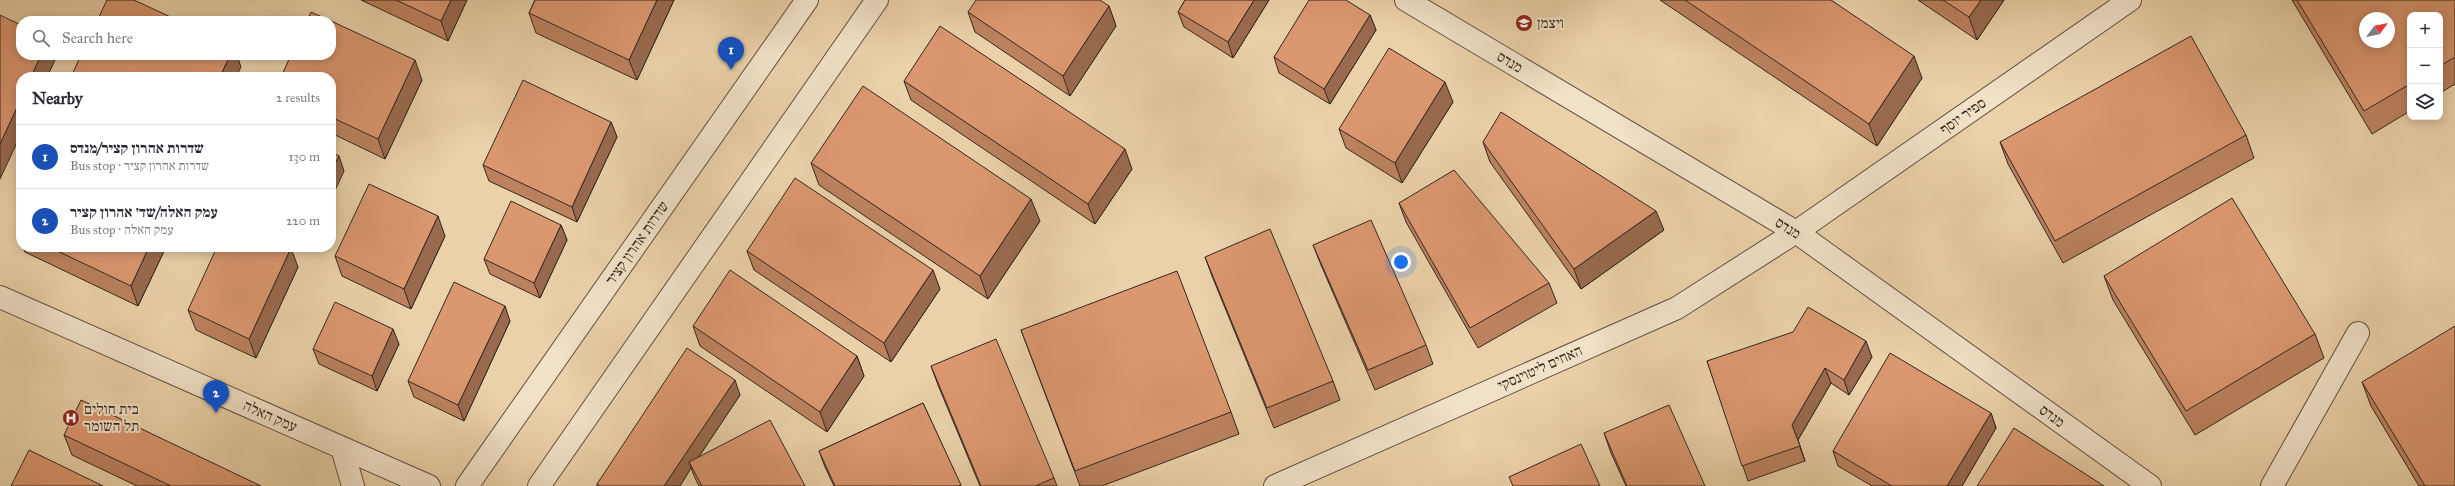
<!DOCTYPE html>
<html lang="en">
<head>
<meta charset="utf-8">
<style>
  body { margin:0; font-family:"IM FELL Great Primer","Frank Ruhl Libre",serif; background:#f2f2f3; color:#2b2b33 }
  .controls { position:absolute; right:12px; top:12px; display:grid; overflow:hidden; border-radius:8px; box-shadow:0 2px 10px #0003 }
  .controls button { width:36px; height:36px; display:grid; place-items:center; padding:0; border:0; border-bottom:1px solid #e1e1e2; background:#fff; color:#2b2b33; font:20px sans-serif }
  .compass { position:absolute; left:2359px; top:12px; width:36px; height:36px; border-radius:50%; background:#fff; box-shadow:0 2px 10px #0003; rotate:58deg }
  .you { position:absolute; left:1401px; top:262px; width:14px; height:14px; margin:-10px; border:3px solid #fff; border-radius:50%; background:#1a73e8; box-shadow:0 0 0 6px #1a73e833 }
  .badge { display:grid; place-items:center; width:26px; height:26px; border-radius:50%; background:#8f2418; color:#fff; font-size:13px; font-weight:700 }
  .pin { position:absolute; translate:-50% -33px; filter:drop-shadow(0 1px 2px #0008) }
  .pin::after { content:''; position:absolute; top:21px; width:14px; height:12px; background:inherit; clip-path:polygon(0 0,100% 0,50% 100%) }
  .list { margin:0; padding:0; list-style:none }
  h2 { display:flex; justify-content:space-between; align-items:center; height:52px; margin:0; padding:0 16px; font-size:17px }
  h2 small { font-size:13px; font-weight:400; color:#7c7c81 }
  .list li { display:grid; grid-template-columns:26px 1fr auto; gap:12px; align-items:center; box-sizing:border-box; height:64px; padding:0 16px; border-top:1px solid #e1e1e2 }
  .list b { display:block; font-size:15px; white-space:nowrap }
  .list p { margin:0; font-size:13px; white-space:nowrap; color:#7c7c81 }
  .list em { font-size:13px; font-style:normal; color:#7c7c81 }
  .icon { flex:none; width:22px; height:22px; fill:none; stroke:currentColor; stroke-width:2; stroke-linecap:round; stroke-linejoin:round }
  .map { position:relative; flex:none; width:2455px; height:486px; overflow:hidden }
  .search { position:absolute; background:#fff; box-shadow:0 2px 10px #0003; left:16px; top:16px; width:320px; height:44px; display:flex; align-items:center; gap:10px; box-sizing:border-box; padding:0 14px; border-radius:16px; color:#7c7c81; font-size:15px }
  .panel { position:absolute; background:#fff; box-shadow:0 2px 10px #0003; left:16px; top:72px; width:320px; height:180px; border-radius:16px }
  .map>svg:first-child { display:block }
</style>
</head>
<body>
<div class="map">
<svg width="2455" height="486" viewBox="0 0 2455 486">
  <rect width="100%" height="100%" fill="#ead1a9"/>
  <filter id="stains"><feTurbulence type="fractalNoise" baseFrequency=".005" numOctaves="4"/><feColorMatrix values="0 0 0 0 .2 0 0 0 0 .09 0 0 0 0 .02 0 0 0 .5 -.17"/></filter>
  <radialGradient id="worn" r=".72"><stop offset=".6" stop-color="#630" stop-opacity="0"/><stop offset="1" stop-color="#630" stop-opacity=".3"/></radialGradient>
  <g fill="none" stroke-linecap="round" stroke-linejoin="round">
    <g stroke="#615243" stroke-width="24">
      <path id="service" d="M2272 486 2358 333"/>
    </g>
    <g stroke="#615243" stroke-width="24">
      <path id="minor" d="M1275 486 1677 308 1796 232 2130 0"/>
    </g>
    <g stroke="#615243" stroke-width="24">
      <path id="tertiary" d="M1406 0 1796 232 2150 486
        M0 297 429 486
        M342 448 353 486
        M467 486 807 0
        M539 486 877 0"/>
    </g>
    <use href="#service" stroke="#f1e1c7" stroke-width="22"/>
    <use href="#minor" stroke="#f1e1c7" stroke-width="22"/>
    <use href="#tertiary" stroke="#f1e1c7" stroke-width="22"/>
  </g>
  <path fill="#bc8260" stroke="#332821" d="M361 0H467L448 41Z
    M535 0H674L637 80 536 33 529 13Z
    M1185 0H1269L1233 58 1184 27 1178 12Z
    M1660 0H1831L1922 78 1877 146Z
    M1918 0H2004L1977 40Z
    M2292 0H2455V84L2440 93V15H2410V111L2372 134Z
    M1109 6 1116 26 1070 96 975 32 968 12Z
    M1370 15 1376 30 1330 104 1279 73 1274 57Z
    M331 77 422 80 385 159 331 133Z
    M904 81 1132 169 1095 224 911 100Z
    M1453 102 1402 183 1346 148 1339 129Z
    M611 122 617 137 577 222 489 181 483 165Z
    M2246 135 2254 158 2063 263 2008 164 2000 142Z
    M1483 142 1664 230 1581 289 1490 162Z
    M811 163 1040 221 988 299 819 185Z
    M1399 203 1549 283 1557 303 1478 348 1406 222Z
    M21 225V242L18 232Z
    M561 225 567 240 540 298 490 274 484 259Z
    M445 236 411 309 342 276 335 256Z
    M1313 245 1426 345 1433 364 1375 390 1321 265Z
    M23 247H166L138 306 25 252Z
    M747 251 940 289 891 362 754 270Z
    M1205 257 1333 381 1340 400 1274 428 1212 276Z
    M298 267 256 358 196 330 188 310Z
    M2104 276 2315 334 2324 358 2195 435 2113 300Z
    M510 321 464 421 414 397 408 381Z
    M693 326 857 356 864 376 827 432 700 346Z
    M1021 330 1231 412 1239 434 1102 486H1080Z
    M399 344 377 391 319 364 313 349Z
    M1872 357 1849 395 1831 383 1798 440 1805 461 1748 481 1707 361Z
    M931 366 1054 478 1057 486H980L938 385Z
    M2362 382 2455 486H2419L2371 406Z
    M740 395 698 458 805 486H699L695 478 691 468 680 486H597V484Z
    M923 403 961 486H834L825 467 819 451Z
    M1991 413 1996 428 1962 486H1872L1838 466 1833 451Z
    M1604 433 1705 486H1626L1611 453Z
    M64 435 261 486H137L72 455Z"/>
  <path fill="#996a4e" stroke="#332821" d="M451 0H467L448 41 441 21Z
    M657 0H674L637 80 629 60Z
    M1254 0H1269L1233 58 1228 42Z
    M1981 0H2004L1977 40 1969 17Z
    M1109 6 1116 26 1070 96 1063 76Z
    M1370 15 1376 30 1330 104 1324 89Z
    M41 55H55L56 58 47 77H31Z
    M230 55H237L241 67 236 77H220Z
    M1914 56 1922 78 1877 146 1869 124Z
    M415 60 422 80 385 159 378 139Z
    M1445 82 1453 102 1402 183 1395 163Z
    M21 99V134L0 179V144Z
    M611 122 617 137 577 222 572 207Z
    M1125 149 1132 169 1095 224 1088 204Z
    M339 156 344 171 331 199V172Z
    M1031 199 1040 221 988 299 980 276Z
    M1656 211 1664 230 1581 289 1574 269Z
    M438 216 445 236 411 309 404 289Z
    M561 225 567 240 540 298 534 283Z
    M149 247H166L138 306 131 286Z
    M291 248 298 267 256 358 249 339Z
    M933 270 940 289 891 362 884 343Z
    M505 306 510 321 464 421 458 405Z
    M393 329 399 344 377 391 372 376Z
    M1866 341 1872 357 1849 395 1844 380Z
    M857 356 864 376 827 432 820 412Z
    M1825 368 1831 383 1798 440 1805 461 1792 425Z
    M735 380 740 395 692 467 689 462 691 468 680 486H664Z
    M1991 413 1996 428 1962 486H1947Z"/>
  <path fill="#db9770" stroke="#332821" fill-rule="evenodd" d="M107 0H134L179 21H97Z
    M396 0H451L441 21Z
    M535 0H657L629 60 529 13Z
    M976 0H1100L1109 6 1063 76 968 12Z
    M1185 0H1254L1228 42 1178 12Z
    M1309 0H1346L1370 15 1324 89 1274 57Z
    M1685 0H1831L1914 56 1869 124Z
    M1943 0H1981L1969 17Z
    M2297 0H2455V57L2440 66V15H2410V84L2364 111ZM2365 18H2389V42H2365Z
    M311 12 331 21H307Z
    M0 15 21 25V55H41L31 77H21V99L0 144Z
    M331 21 415 60 378 139 331 117V77H281L291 55H331Z
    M940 26 1125 149 1088 204 904 81Z
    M2191 36 2246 135 2055 241 2000 142Z
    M1389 48 1445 82 1395 163 1339 129Z
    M81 55H230L220 77H71Z
    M523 80 611 122 572 207 483 165Z
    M863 86 1031 199 980 276 811 163Z
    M1501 112 1656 211 1574 269 1483 142Z
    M331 152 339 156 331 172Z
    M1454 170 1549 283 1470 328 1399 203Z
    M795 178 933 270 884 343 747 251Z
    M369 184 438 216 404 289 335 256Z
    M2232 198 2315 334 2186 411 2104 276Z
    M511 201 561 225 534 283 484 259Z
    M1371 220 1426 345 1368 370 1313 245Z
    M21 225V234L18 232Z
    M1270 229 1333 381 1267 408 1205 257Z
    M49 247H149L131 286Z
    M217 247H289L291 248 249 339 188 310Z
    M730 270 857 356 820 412 693 326Z
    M1177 271 1231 412 1075 471 1021 330Z
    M454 282 505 306 458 405 408 381Z
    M335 302 393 329 372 376 313 349Z
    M1808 307 1866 341 1844 380 1825 368 1792 425 1800 446 1742 466 1707 361 1793 332Z
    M2455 326V486H2425L2362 382Z
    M996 339 1054 478 1035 486H981L931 366Z
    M687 348 735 380 664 486H600L597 484Z
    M1890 353 1991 413 1947 486H1892L1833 451Z
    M81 400 261 486H171L64 435Z
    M923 403 961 485 958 486H835L819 451Z
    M1669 405 1705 486H1627L1604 433Z
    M770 420 805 486H702L689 462Z
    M2014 428 2104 486H1977Z
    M1581 444 1600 486H1513L1509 477Z
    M29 450 103 486H11Z"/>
  <defs>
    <g id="school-disc" transform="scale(0.9)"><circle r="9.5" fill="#8f2418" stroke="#f1e1c7"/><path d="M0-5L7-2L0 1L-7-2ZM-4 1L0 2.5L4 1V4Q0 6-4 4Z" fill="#fff"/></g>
    <g id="hospital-disc" transform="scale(0.9)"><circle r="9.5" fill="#8f2418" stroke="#f1e1c7"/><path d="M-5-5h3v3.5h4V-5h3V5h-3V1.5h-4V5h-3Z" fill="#fff"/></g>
  </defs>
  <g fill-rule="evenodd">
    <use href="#school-disc" x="1524" y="23"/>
    <use href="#hospital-disc" x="71" y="418"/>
  </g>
  <g text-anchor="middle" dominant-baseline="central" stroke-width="4" stroke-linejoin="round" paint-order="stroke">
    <g font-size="15" fill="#332821" stroke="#f1e1c7" text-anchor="start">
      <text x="1537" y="23">ויצמן</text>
      <text x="84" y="409">בית חולים<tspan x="84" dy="17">תל השומר</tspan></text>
    </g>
    <g font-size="15" fill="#332821" stroke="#f1e1c7">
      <text transform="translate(1510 62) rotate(31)">מנדס</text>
      <text transform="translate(1963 116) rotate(-35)">ספיר יוסף</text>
      <text transform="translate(1788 228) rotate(32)">מנדס</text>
      <text transform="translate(637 243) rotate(-55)">שדרות אהרון קציר</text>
      <text transform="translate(1540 368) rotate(-24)">האחים ליטוינסקי</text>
      <text transform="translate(270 416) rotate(24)">עמק האלה</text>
      <text transform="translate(2052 416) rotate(36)">מנדס</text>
    </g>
  </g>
  <rect width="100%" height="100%" filter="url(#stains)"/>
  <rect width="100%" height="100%" fill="url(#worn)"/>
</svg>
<div class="controls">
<button>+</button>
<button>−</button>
<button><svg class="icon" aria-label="layers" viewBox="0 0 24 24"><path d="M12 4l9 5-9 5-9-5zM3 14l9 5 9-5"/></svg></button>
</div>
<svg class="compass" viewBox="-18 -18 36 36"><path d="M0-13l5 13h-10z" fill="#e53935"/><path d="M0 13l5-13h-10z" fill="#7c7c81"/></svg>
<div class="you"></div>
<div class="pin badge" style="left:731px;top:70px;background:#1a4fb4">1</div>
<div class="pin badge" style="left:216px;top:413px;background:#1a4fb4">2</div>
<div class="search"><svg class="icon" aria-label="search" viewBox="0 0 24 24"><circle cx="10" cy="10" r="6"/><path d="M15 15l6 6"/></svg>Search here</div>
<section class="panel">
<h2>Nearby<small>2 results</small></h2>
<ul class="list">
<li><span class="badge" style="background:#1a4fb4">1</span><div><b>שדרות אהרון קציר/מנדס</b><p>Bus stop · שדרות אהרון קציר</p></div><em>130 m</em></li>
<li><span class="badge" style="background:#1a4fb4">2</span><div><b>עמק האלה/שד׳ אהרון קציר</b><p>Bus stop · עמק האלה</p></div><em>220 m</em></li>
</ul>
</section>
</div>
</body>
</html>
